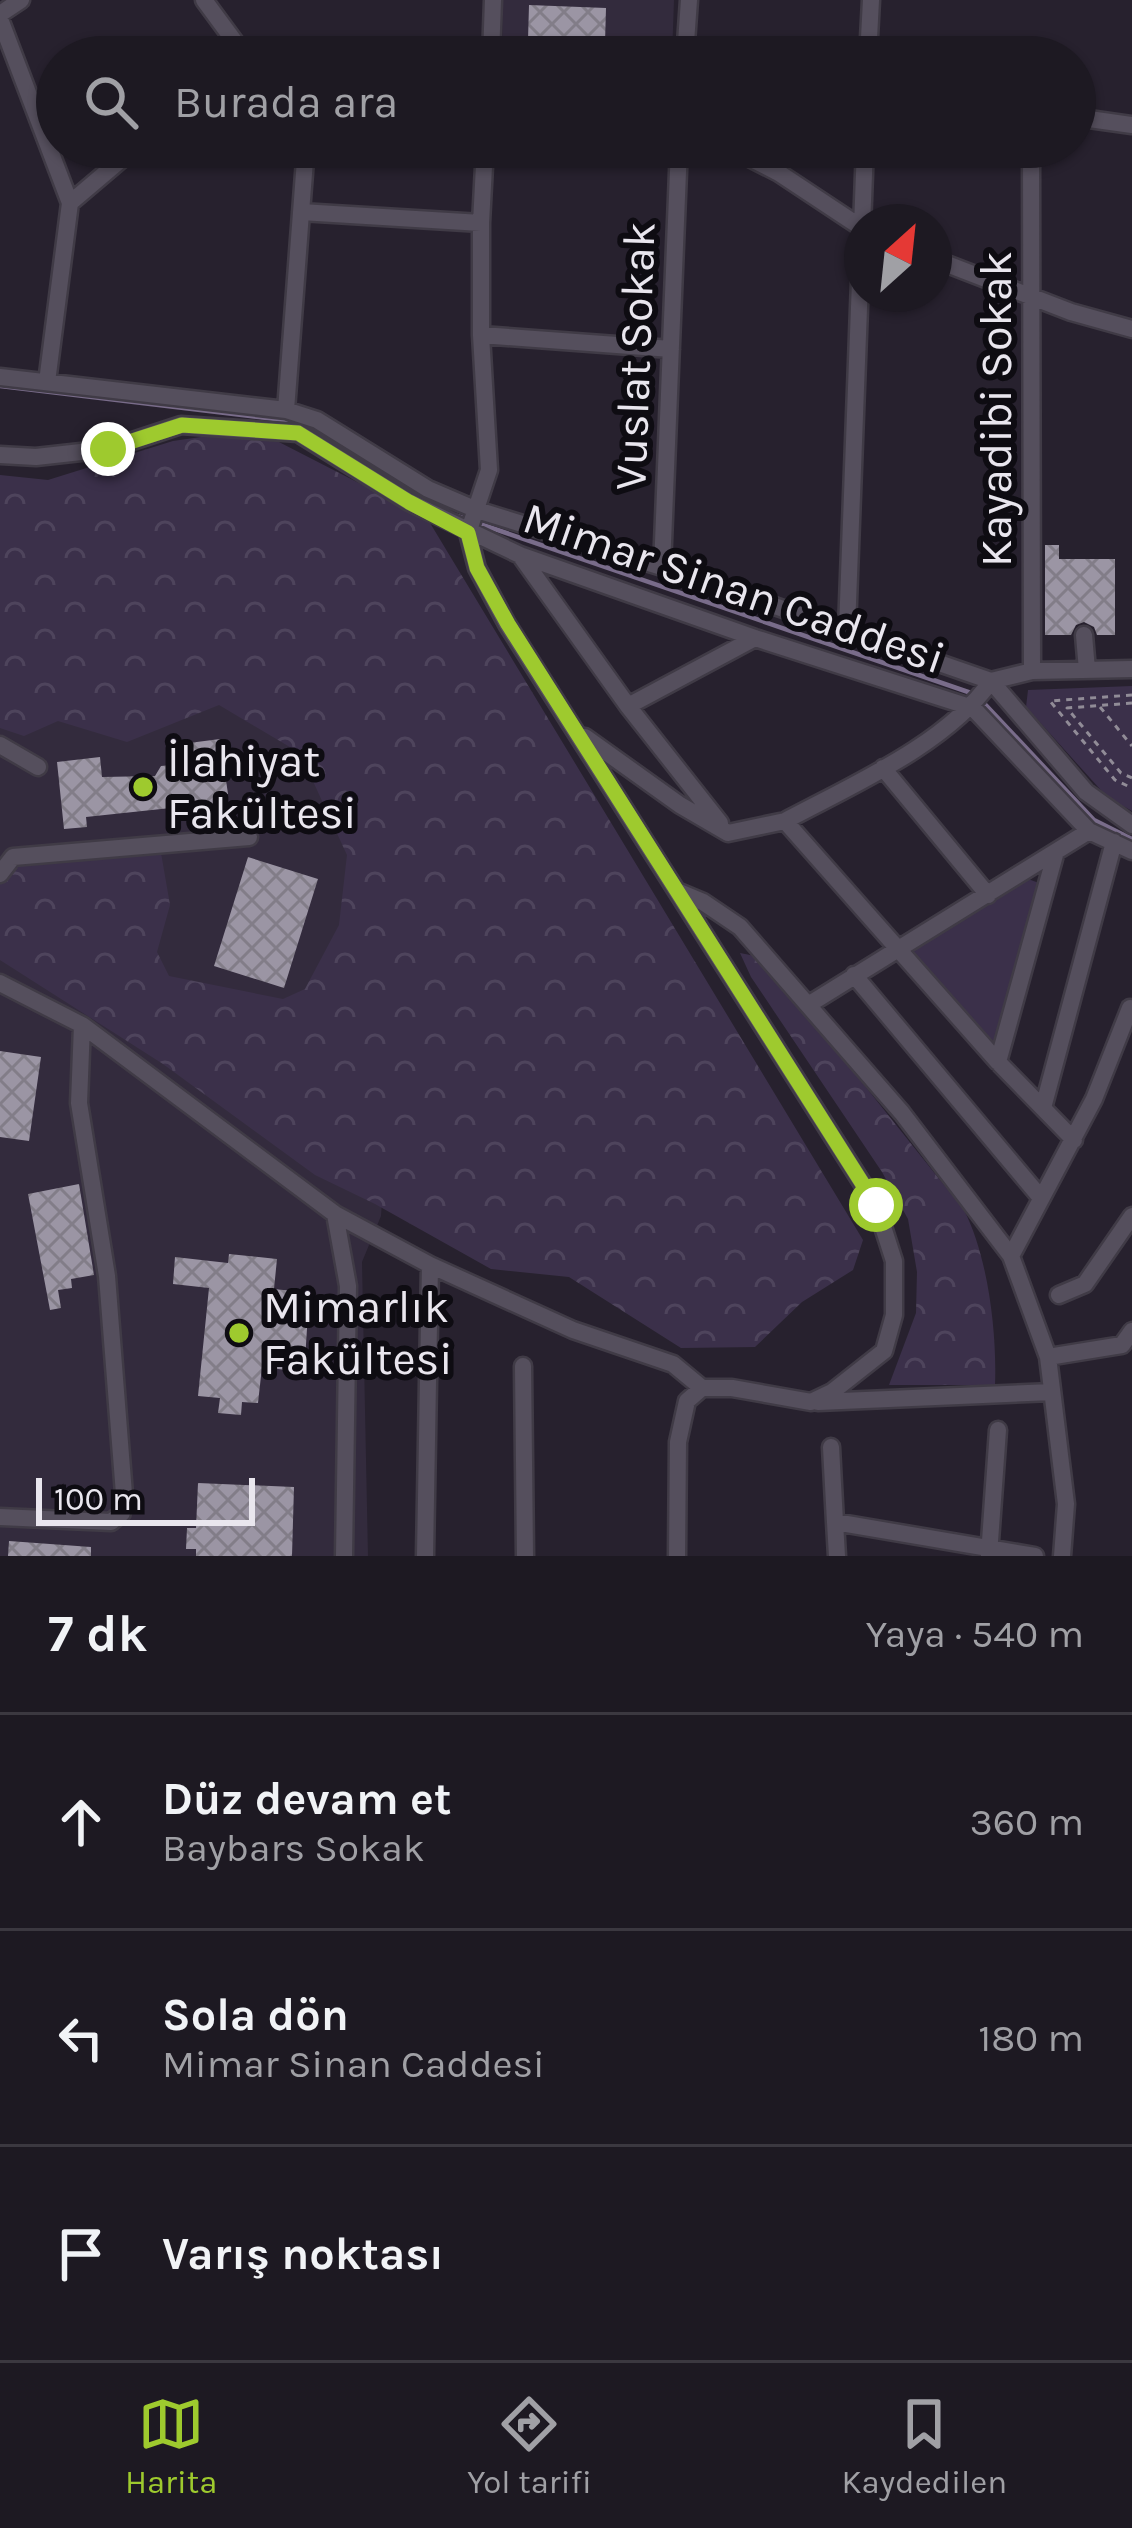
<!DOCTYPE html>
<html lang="tr">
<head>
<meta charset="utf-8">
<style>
  body { margin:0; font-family:Karla,sans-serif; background:#2a262f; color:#f1f3f6 }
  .compass { position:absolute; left:844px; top:204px; width:108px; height:108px; border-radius:50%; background:#1d1922; box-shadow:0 3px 9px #0004; rotate:27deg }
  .scale { position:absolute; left:36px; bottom:30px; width:219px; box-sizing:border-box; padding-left:12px; border:6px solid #e9e6ee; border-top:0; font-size:33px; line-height:42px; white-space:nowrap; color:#e9e6ee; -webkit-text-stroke:9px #0e0c12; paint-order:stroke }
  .stop { position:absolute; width:36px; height:36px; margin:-27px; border:9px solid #9eca2e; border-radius:50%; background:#fff }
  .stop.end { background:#9eca2e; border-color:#fff; box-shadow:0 3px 12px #0008 }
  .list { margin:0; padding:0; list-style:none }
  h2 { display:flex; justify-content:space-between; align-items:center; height:156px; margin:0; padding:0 48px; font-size:51px }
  h2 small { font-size:39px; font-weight:400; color:#a0a0a5 }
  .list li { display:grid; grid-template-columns:78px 1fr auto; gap:36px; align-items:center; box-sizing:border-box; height:216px; padding:0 48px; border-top:3px solid #3b3840 }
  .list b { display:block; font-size:45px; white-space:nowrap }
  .list p { margin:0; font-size:39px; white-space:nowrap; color:#a0a0a5 }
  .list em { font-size:39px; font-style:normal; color:#a0a0a5 }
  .icon { flex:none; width:66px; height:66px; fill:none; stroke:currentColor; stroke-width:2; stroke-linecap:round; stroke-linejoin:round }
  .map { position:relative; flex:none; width:1132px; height:1556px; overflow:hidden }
  .search { position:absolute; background:#1d1922; box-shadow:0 3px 9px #0004; left:36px; right:36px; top:36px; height:132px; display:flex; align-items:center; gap:30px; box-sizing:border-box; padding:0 42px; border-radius:66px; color:#a0a0a5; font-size:45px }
  .sheet { height:804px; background:#1d1922 }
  nav { display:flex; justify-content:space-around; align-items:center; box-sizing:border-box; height:168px; border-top:3px solid #3b3840; background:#1d1922; font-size:33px; color:#a0a0a5 }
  nav a { display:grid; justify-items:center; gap:6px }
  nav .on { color:#9eca2e }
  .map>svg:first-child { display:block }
</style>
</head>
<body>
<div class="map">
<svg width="1132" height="1556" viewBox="0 0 1132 1556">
  <defs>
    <pattern id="forest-crowns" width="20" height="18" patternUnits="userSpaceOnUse" patternTransform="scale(3)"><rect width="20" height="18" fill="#3b304a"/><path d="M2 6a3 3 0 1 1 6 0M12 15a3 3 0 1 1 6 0" fill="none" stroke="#4e445c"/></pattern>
    <pattern id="building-cross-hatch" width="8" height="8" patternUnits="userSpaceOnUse" patternTransform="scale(3)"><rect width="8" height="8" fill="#9b95a4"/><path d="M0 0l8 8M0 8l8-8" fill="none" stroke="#827d88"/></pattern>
  </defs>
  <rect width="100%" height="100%" fill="#27212e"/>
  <path fill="#332b3d" d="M503 0H674L672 57H502Z
    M0 658 416 715 381 1216 362 1262 368 1556H0Z"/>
  <path fill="url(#forest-crowns)" d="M222 434 275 440 427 518 863 1240 853 1270 802 1302 755 1347 681 1348 569 1277 491 1269 375 1204 315 1175 163 1064 0 960V864L161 853 170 905 157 952 169 976 283 999 305 989 339 925 347 855 300 753 219 705 127 742 58 721 24 736 0 728V475L48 480 173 441Z
    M740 953 755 956 833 1046 964 1210C988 1257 997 1332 995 1385H889L916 1313 917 1272 908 1219 882 1172 751 977Z"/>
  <path fill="#3b304a" d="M1132 686V811L1108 798 1026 707 1028 690Z
    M1028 879 1039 883 994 1043 912 951Z"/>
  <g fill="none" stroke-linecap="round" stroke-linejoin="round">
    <path stroke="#796c8a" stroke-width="4.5" d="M0 386 292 421 324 433 404 489
      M457 516 974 694
      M982 701 1094 820 1132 839"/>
  </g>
  <path fill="url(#building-cross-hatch)" d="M529 5 606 8 605 43 528 40Z
    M1045 545H1059V559H1115V635H1097L1094 627 1084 622 1076 625 1071 635H1045Z
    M220 739 228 794H222L226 826 201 828 199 805 86 817 87 827 64 829 57 762 100 757 102 777 155 776 161 766 191 763 189 743Z
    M248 857 318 879 284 988 214 966Z
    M0 1051 41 1057 29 1141 0 1137Z
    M79 1184 94 1275 71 1279 72 1288 58 1290 61 1308 50 1310 28 1194Z
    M229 1254 277 1259 274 1289 302 1292 300 1312 308 1313 305 1360 297 1359 295 1371 262 1367 258 1403 242 1402 241 1415 218 1413 220 1398 198 1396 209 1288 173 1284 175 1257 228 1263Z
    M198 1483 294 1487 292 1556H196V1549H186L187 1528H196Z
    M9 1541 91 1547V1556H8Z"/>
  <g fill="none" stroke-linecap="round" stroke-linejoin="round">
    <g stroke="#403b46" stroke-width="21">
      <path id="minor" d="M204 0 246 57
        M0 14 21 0
        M0 19 70 203
        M491 57 493 0
        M685 57 689 0
        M868 57 871 0
        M1075 117 1132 125
        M728 147 779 173 862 228
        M1031 147 1032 671
        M301 212 481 223
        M934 259 1071 312 1132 329
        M481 335 671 349
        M0 377 286 410 317 420 428 489 477 510 662 567 991 681 1086 792 1132 825
        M47 382 70 203 136 147
        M286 410 306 147
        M0 455 36 457 108 449 181 425 298 433 409 502 520 555 755 638 973 708 1089 831 1132 851
        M468 533 477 568 507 624 876 1205 894 1261V1315L884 1351 832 1392 811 1402 732 1388H702L687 1401 678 1442 677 1556
        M468 533 489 470 481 335V223L485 147
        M520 555 628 706 720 823
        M662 567 679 147
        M847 629 865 147
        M1084 635 1087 670
        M628 706 755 638
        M585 737 680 805 728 833 785 821 998 1062 1074 1140
        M0 745 38 767
        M883 768 988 895
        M785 821C852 785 947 744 991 681L1032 671 1132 669
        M0 874 13 857 249 837
        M679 892 703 902 740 927 902 1113 1011 1256
        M854 975 1041 1198
        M0 983 82 1025 335 1214 348 1286 344 1556
        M808 1005 1089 831
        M998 1062 1055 855
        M1043 1108 1114 842
        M335 1214 430 1265 573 1330 673 1364 702 1388
        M1059 1295 1085 1284 1132 1216
        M1048 1357 1122 1345 1132 1331
        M523 1366 525 1556
        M818 1402 1052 1392
        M831 1447 835 1522
        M0 1517 111 1522 122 1513 124 1494 107 1276 79 1103 82 1025
        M989 1555 998 1430
        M425 1556 430 1265
        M837 1556 835 1522 1035 1556
        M1062 1556 1066 1504 1048 1357 1011 1256 1094 1099 1130 1008"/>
    </g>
    <path stroke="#918c97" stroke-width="3" stroke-dasharray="6 6" stroke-linecap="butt" d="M1132 695 1050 701 1115 780 1132 788
      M1132 703 1067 708 1121 773 1132 778
      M1100 707 1132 746"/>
    <use href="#minor" stroke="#554f5d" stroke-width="16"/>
  </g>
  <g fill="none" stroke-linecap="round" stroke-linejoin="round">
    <path stroke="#9eca2e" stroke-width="15" d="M108 449 182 425 298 433 409 502 468 533 477 568 508 624 876 1205"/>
  </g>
  <g fill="#9eca2e" stroke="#0e0c12" stroke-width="4.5">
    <circle cx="143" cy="787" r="12"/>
    <circle cx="239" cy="1333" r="12"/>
  </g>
  <g text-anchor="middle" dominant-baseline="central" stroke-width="12" stroke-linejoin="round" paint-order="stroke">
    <g font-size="45" fill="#e9e6ee" stroke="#0e0c12">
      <text transform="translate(635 356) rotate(-88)">Vuslat Sokak</text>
      <text transform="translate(996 409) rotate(-90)">Kayadibi Sokak</text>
      <text transform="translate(734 588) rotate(19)">Mimar Sinan Caddesi</text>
    </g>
    <g font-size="45" fill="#e9e6ee" stroke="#0e0c12" text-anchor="start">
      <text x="167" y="761">İlahiyat<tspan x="167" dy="52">Fakültesi</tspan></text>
      <text x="263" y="1307">Mimarlık<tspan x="263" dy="52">Fakültesi</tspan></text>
    </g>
  </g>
</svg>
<svg class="compass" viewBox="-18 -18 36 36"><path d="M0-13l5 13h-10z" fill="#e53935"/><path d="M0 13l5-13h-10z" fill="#a0a0a5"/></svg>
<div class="scale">100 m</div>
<div class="stop" style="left:876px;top:1205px"></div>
<div class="stop end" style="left:108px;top:449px"></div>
<div class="search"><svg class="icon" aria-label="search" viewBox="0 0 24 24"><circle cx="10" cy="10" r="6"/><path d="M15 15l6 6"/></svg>Burada ara</div>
</div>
<section class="sheet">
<h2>7 dk<small>Yaya · 540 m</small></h2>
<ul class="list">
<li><svg class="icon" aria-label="ahead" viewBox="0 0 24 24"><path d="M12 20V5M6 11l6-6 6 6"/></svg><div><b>Düz devam et</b><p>Baybars Sokak</p></div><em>360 m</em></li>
<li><svg class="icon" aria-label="left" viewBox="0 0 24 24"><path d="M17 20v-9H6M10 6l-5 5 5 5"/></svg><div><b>Sola dön</b><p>Mimar Sinan Caddesi</p></div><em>180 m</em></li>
<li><svg class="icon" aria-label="arrive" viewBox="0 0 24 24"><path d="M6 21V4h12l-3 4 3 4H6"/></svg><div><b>Varış noktası</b></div></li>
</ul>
</section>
<nav>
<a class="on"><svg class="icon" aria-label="map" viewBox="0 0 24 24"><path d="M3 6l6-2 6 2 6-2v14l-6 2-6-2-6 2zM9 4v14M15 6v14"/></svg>Harita</a>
<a><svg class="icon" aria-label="directions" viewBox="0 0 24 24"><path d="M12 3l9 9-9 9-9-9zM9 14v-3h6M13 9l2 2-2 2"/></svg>Yol tarifi</a>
<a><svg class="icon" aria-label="saved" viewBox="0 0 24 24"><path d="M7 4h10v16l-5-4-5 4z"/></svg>Kaydedilen</a>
</nav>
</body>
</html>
